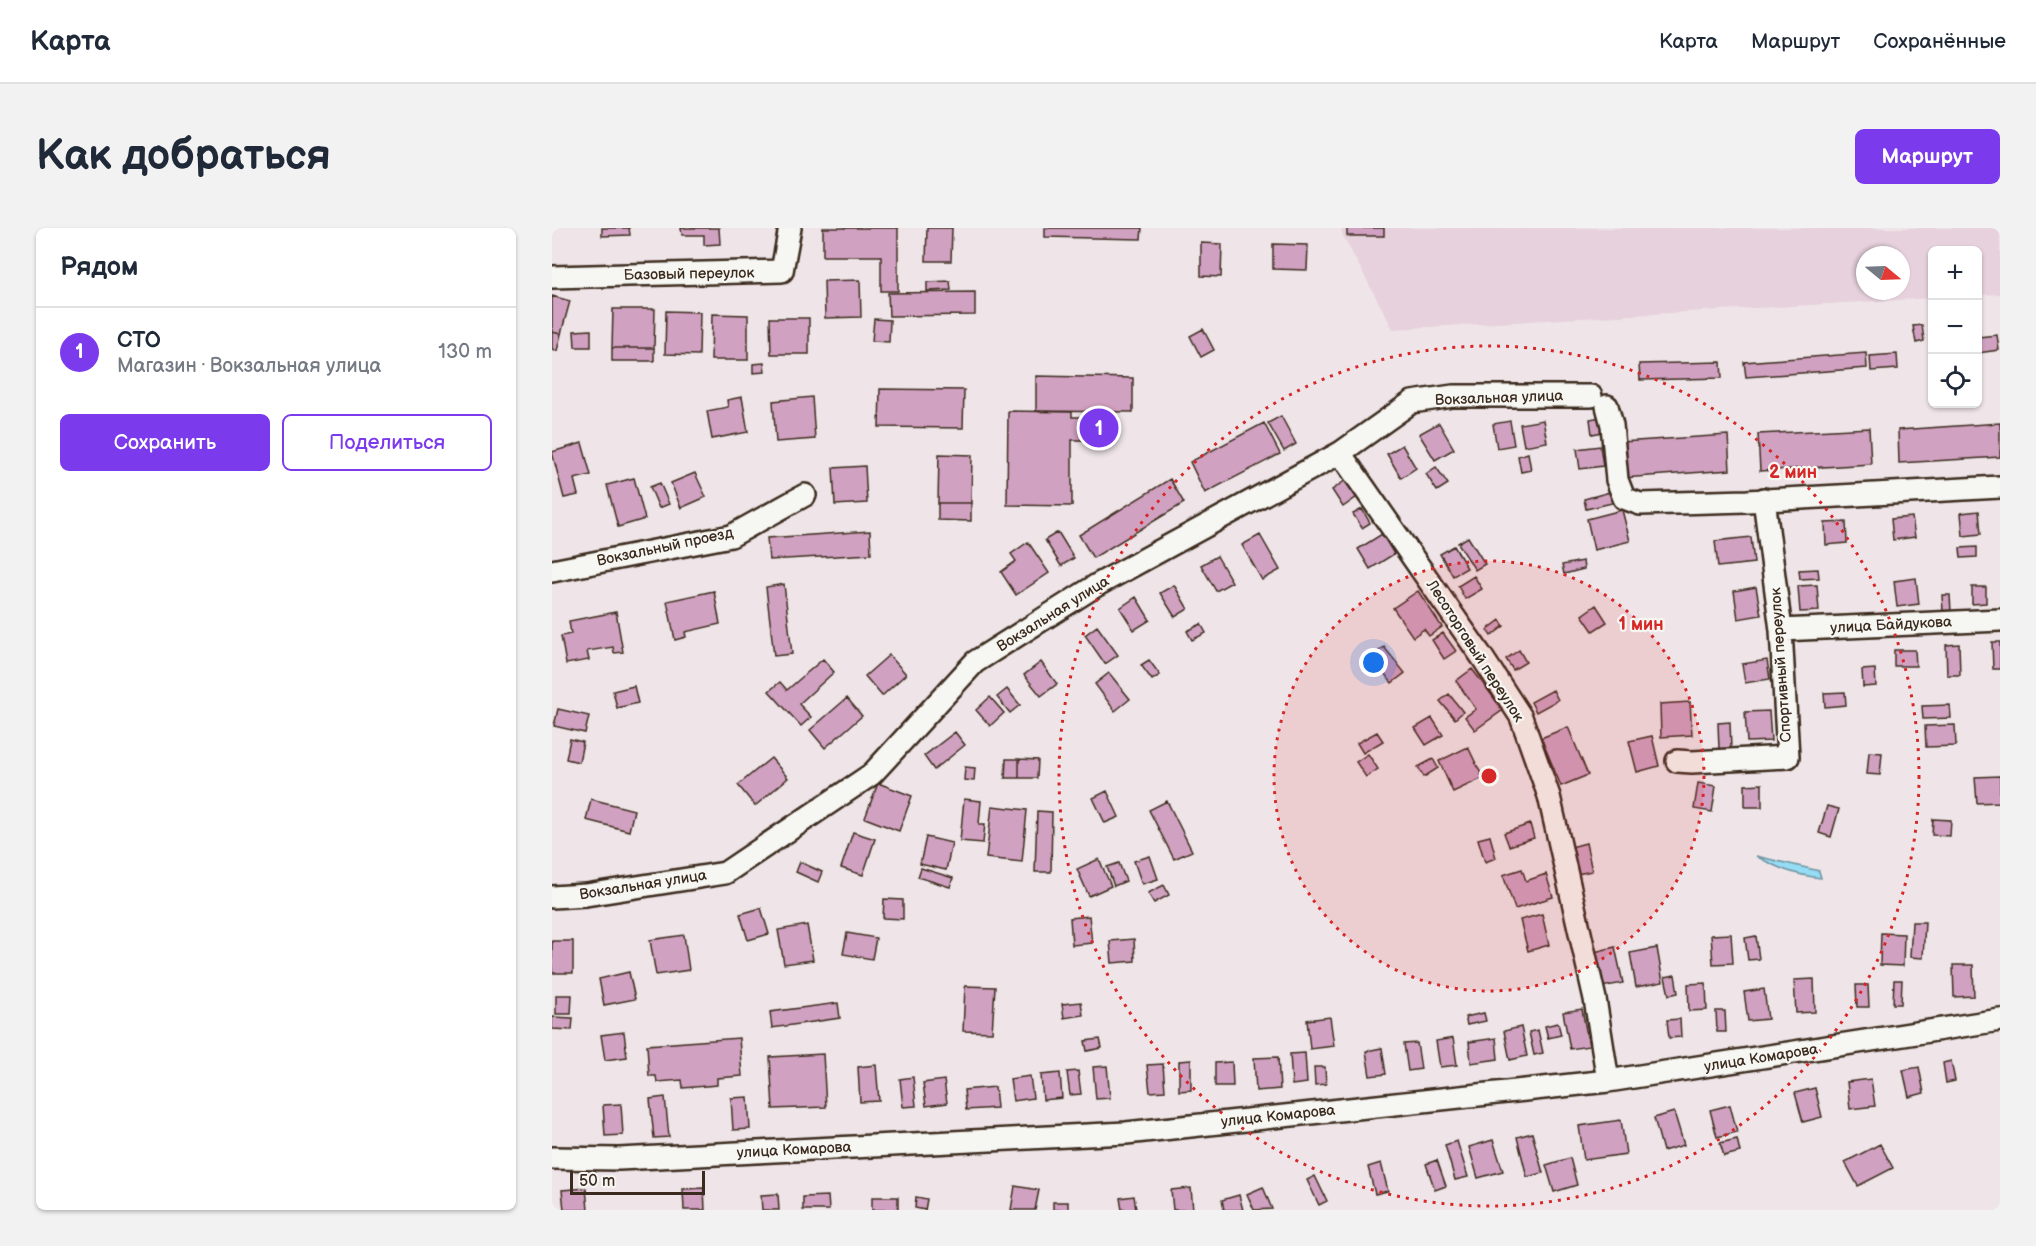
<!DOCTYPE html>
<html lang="ru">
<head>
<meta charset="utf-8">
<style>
  body { margin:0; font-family:"Balsamiq Sans",sans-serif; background:#f2f2f3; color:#1f2937 }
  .controls { position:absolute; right:18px; top:18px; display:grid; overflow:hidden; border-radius:9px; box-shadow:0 2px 4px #0004 }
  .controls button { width:54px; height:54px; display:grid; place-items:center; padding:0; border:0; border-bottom:2px solid #e0e1e3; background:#fff; color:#1f2937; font:30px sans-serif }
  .compass { position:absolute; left:1304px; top:18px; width:54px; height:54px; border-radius:50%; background:#fff; box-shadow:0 2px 4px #0004; rotate:109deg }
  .scale { position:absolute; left:18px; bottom:15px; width:135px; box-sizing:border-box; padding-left:6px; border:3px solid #3b2a1e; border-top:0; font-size:16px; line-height:21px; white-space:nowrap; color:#3b2a1e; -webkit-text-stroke:4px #f6f6f2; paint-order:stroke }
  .you { position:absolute; left:822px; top:435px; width:21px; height:21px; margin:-15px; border:4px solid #fff; border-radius:50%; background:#1a73e8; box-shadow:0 0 0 9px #1a73e833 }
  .badge { display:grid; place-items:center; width:39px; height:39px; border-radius:50%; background:#7c3aed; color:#fff; font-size:20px; font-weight:700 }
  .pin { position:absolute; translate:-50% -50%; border:3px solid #fff; box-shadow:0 2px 6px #0006 }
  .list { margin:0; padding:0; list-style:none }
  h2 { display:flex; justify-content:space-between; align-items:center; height:78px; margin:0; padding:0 24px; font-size:26px }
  h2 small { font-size:20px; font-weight:400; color:#747a83 }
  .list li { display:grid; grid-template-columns:39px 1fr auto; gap:18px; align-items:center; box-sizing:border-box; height:90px; padding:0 24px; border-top:2px solid #e0e1e3 }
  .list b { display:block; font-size:22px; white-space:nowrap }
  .list p { margin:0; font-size:20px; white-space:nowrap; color:#747a83 }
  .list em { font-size:20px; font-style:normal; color:#747a83 }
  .actions { display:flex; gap:12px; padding:18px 24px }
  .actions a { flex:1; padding:14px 0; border:2px solid #7c3aed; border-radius:9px; text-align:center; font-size:21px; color:#7c3aed }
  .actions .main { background:#7c3aed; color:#fff }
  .icon { flex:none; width:33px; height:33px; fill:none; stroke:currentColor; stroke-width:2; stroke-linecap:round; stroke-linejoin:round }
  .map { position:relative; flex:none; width:1448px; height:982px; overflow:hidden; border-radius:9px }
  header { display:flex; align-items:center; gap:36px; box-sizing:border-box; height:84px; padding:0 30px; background:#fff; border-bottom:2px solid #e0e1e3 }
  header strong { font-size:28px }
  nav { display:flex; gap:33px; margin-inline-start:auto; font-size:21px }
  .intro { display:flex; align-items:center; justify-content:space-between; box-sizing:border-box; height:144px; padding:0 36px }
  h1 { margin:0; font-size:42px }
  .button { padding:15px 27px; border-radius:9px; background:#7c3aed; color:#fff; font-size:21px; font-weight:700 }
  main { display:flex; gap:36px; padding:0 36px }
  aside { flex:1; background:#fff; border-radius:9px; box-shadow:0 2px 4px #0004 }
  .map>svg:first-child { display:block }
</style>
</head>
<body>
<header>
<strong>Карта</strong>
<nav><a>Карта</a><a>Маршрут</a><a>Сохранённые</a></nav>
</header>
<div class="intro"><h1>Как добраться</h1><a class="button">Маршрут</a></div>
<main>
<aside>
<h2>Рядом<small></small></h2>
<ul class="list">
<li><span class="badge">1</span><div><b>СТО</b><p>Магазин · Вокзальная улица</p></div><em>130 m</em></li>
</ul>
<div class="actions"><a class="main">Сохранить</a><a>Поделиться</a></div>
</aside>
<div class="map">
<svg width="1448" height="982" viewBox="0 0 1448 982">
  <rect width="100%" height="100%" fill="#efe5e8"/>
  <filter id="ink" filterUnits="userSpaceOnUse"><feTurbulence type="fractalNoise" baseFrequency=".0167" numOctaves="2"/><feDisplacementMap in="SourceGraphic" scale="12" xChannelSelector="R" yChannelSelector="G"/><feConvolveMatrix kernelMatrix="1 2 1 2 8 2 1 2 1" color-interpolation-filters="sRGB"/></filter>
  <g filter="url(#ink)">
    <path fill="#e6d1dc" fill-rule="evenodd" d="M789 0H1448V66L1426 67V22H1380V70L841 101 791 8ZM1313 27H1349V63H1313Z"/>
    <path fill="#95dcf7" stroke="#7195a0" stroke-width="1.5" d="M1204 628 1267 643 1269 650C1243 647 1227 641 1204 628Z"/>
    <path fill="#d1a1c1" stroke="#3b2a1e" stroke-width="1.5" d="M50 0H77L78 7 50 8Z
      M129 0H167L168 16 152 17V7H130Z
      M271 0H346V63H329V28H271Z
      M375 0H400L399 33H374Z
      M493 0H590L589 11 493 9Z
      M795 0H832V8H795Z
      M649 15 670 16 669 49 649 48Z
      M721 16 756 17 755 42 721 41Z
      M308 52 309 89 273 90 272 53Z
      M398 53 399 62 375 63V54Z
      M423 64V87L337 88 336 65Z
      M0 68 18 73 9 106 0 104Z
      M61 81H103L102 120H60Z
      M114 83 148 84 147 127 113 126Z
      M160 86 196 87V132H159Z
      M218 90H257V126H219Z
      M322 91 338 92 337 114 320 113Z
      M1370 97 1372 113 1364 115 1361 98Z
      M651 101 662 122 649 129 638 108Z
      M39 102V119H23L22 103Z
      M0 104 9 106 5 123 0 121Z
      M1445 107 1447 122 1426 125V109Z
      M60 120H102V133H60Z
      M1314 125 1315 140 1194 149 1192 134Z
      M1345 126 1346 141 1319 143 1318 128Z
      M1169 134 1170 150 1088 152 1087 136Z
      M212 135 213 144 201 145V136Z
      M484 148 581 150V184L484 183Z
      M328 161 412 162 411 200 327 199Z
      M190 169 196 204 160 211 155 183 176 179 175 172Z
      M260 169 263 211 224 214 221 173Z
      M456 183 520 184V189H548V212H520V278L455 277Z
      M729 188 744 216 732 223 716 195Z
      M1049 189 1051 204 1040 206 1038 191Z
      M991 192 995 214 972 218 968 196Z
      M958 193 962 217 945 220 941 196Z
      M712 195 728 226 653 265 638 234Z
      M887 195 902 221 883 232 867 206Z
      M1448 195V229L1347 235 1346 202Z
      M1317 200 1319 236 1208 243 1206 206Z
      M1176 207 1178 242 1071 250 1069 214Z
      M30 215 39 247 22 251 26 267 12 270 0 224Z
      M850 217 864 240 849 250 835 226Z
      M1048 218 1051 238 1028 241 1025 221Z
      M976 225 979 242 969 244 966 228Z
      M387 226 420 227 419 275H386Z
      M313 238 315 275 283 277 281 240Z
      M884 239 896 256 885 263 874 246Z
      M143 245 154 269 129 280 119 255Z
      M82 250 93 291 66 299 55 257Z
      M618 251 632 275 541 330 527 307Z
      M794 252 805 269 791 279 780 262Z
      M108 255 117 276 107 280 98 259Z
      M1058 264 1060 275 1034 281 1032 271Z
      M386 275H419V293L386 292Z
      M810 281 818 295 810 300 801 286Z
      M1070 282 1078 313 1042 322 1035 291Z
      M1427 283 1429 306 1411 308 1409 285Z
      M1360 289 1363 309 1341 312 1339 291Z
      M1294 294 1295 315 1274 317 1273 295Z
      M318 303 319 326 217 332 215 310Z
      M506 304 522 330 509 338 493 312Z
      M830 306 842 326 818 341 806 321Z
      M708 307 728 342 710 352 690 317Z
      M916 309 933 336 923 342 906 315Z
      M1199 309 1202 335 1166 339 1163 313Z
      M476 314 497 345 464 367 449 344 464 333 459 326Z
      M902 318 915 340 901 348 888 326Z
      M1425 319V329L1409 330 1408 320Z
      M665 328 680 354 664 363 649 337Z
      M1031 333 1032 341 1012 346 1010 337Z
      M1266 341 1267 350 1248 351 1247 342Z
      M922 348 930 361 913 371 906 358Z
      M1364 350 1367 376 1345 379 1342 353Z
      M232 356 240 426 222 428 214 359Z
      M622 357 636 381 623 389 608 365Z
      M1265 357 1267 383 1248 384 1246 358Z
      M1204 359 1209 387 1186 391 1182 363Z
      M1420 359H1434V375L1420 376Z
      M162 363 168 396 133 404 134 409 123 412 115 373Z
      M866 363 890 399 877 408 872 401 861 409 841 380Z
      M1390 367H1398L1399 384H1391Z
      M584 369 598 392 582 402 568 380Z
      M1044 377 1055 394 1041 403 1030 387Z
      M64 384 71 424 62 425 61 419 35 423 37 432 14 436 9 408 19 406 17 393Z
      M948 392 952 398 939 408 935 402Z
      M649 396 654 405 640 412 635 403Z
      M545 398 566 427 553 436 533 407Z
      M891 405 904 423 892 431 880 412Z
      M1440 414H1448V441H1441Z
      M1407 416 1408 447H1395L1394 417Z
      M832 419 853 445 840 455 819 429Z
      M967 422 974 434 961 442 954 431Z
      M1342 422H1363L1364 438H1342Z
      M337 427 354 446 330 468 313 448Z
      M271 431 282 444 247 476 259 489 249 498 217 463 228 454 235 462Z
      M597 432 608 447 600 452 589 437Z
      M1215 432 1218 451 1193 455 1190 436Z
      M489 434 505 456 489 468 472 447Z
      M920 441 951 482 923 502 913 489 924 481 904 453Z
      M1323 441 1324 458 1311 459 1310 442Z
      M557 445 578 471 563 483 543 456Z
      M82 458 86 475 65 480 61 463Z
      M455 461 468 477 458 485 445 469Z
      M1001 462 1006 472 984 484 979 474Z
      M1293 464 1294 477 1273 479 1272 465Z
      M897 466 911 484 903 491 888 473Z
      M438 469 452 485 438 498 424 482Z
      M295 470 310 488 273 520 258 502Z
      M1138 474 1140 507 1109 509 1108 476Z
      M1398 477 1399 490 1371 491 1370 478Z
      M6 481 37 488 33 505 2 498Z
      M1217 483 1219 513 1195 514 1193 484Z
      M880 490 891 507 874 517 863 500Z
      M1178 494 1179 520 1167 521 1166 495Z
      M1403 497 1404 518 1374 519 1373 498Z
      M1016 499 1036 547 1009 558 989 510Z
      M403 504 413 517 382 542 372 528Z
      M825 504 831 513 811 525 805 515Z
      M1100 508 1107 538 1085 544 1077 513Z
      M18 511 31 514 27 534 14 531Z
      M916 519 931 550 901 564 887 533Z
      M1317 524 1330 525 1328 547 1315 546Z
      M816 526 826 541 814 549 804 534Z
      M219 530 236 550 203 578 186 557Z
      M454 531H467V550H453Z
      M467 531 486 532 485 550H467Z
      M881 531 886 540 872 549 866 539Z
      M413 539 423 540 422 553 412 552Z
      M1448 548V574L1425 575 1423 549Z
      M326 555 360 568 347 603 313 590Z
      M1146 555 1164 558 1160 584 1142 581Z
      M1210 556V579H1193V557Z
      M555 563 567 589 553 595 541 570Z
      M39 571 82 582 77 603 34 592Z
      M412 571 429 573 427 596H433L431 615 408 613Z
      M615 573 640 623 622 631 597 582Z
      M440 578 475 582 470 634 434 630Z
      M1275 578 1287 581 1279 609 1267 605Z
      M485 583 500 584 499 644H483Z
      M1381 591 1399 592 1398 608 1380 607Z
      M978 596 982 610 957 618 952 605Z
      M301 604 323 611 311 647 289 640Z
      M938 608 944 630 933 634 926 611Z
      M374 609 400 615 394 642 368 636Z
      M1034 615 1040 643 1025 646 1019 619Z
      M598 628 606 651 590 656 582 633Z
      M547 631 559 658 537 668 525 641Z
      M248 634 270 644 266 654 244 644Z
      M567 635 574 653 562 658 555 639Z
      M369 640 401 650 398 659 366 649Z
      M970 641 974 653 994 646 1001 669 963 681 951 647Z
      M612 657 617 667 602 675 596 665Z
      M332 671 351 672V691L331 690Z
      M209 680 217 706 196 712 188 686Z
      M990 686 997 717 976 723 968 692Z
      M537 688 540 715 520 717 518 690Z
      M1360 694H1373L1371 730 1358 729Z
      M255 697 261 732 232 736 226 702Z
      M295 705 324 710 320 731 291 726Z
      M1329 705 1352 706 1351 738 1328 737Z
      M1179 706 1181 735 1161 736 1159 707Z
      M132 707 137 742 104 747 98 712Z
      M1204 708 1207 731 1196 732 1193 710Z
      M582 711 583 733 560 735 558 713Z
      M0 713H21V745H0Z
      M1063 719 1071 755 1050 759 1042 724Z
      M1105 720 1111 754 1084 759 1078 725Z
      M1401 737H1421L1422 768 1402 769Z
      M77 744 83 771 52 777 47 751Z
      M1123 747 1126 765 1117 767 1113 749Z
      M1262 751 1263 784 1244 785 1242 752Z
      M1342 752H1350L1349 776H1341Z
      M1154 755 1155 782 1137 783 1136 756Z
      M1304 757H1316L1317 779H1305Z
      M413 758 443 759 440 804 411 803Z
      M1212 761 1216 791 1196 793 1192 764Z
      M4 767H20L19 786H4Z
      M529 774 531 787 512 790 510 776Z
      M286 775 288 790 220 800 218 784Z
      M1030 781 1037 818 1018 821 1011 784Z
      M1164 783H1173L1174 804H1165Z
      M932 785 934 793 915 797 913 789Z
      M0 789 21 790 20 802 0 801Z
      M778 789 782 818 758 821 755 792Z
      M1128 791 1129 809 1117 810 1115 792Z
      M1006 795 1009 807 996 810 993 798Z
      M969 799 975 828 958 832 952 803Z
      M986 802 991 825 982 827 977 804Z
      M72 804 75 829 53 832 49 807Z
      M187 810 190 848 165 850V857L131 860 130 852 105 854 104 848H97L95 817Z
      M901 810 905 837 888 839 884 813Z
      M944 810 946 831 919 835 917 814Z
      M548 811 550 820 535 823 533 813Z
      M865 815 869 841 856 843 852 816Z
      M830 820 834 846 818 848 814 823Z
      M753 825 755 855 740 857 738 826Z
      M271 826 274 879 221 881 218 829Z
      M726 829 728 861 704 863 702 830Z
      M639 832V862L627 863V833Z
      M1399 833 1403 853 1394 855 1391 835Z
      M680 834 681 858H663V835Z
      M611 836 613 863 598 864 595 837Z
      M324 837 327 873 308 874 306 839Z
      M555 838 558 870 544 871 541 839Z
      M762 839H773L774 856 763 857Z
      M1367 839 1372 865 1357 869 1351 842Z
      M526 843 529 866 518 867 515 844Z
      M508 845 510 870 491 872 489 847Z
      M478 848 481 870 461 873 458 851Z
      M361 849 364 878 351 879 348 851Z
      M1319 851 1323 878 1298 881 1295 854Z
      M392 852 395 875 374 878 371 855Z
      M443 859 445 880 414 882 412 862Z
      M1263 860 1270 889 1251 894 1243 865Z
      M113 869 117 909 102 910 98 871Z
      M196 869 198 901 181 902 179 870Z
      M69 876 71 907 53 908 51 877Z
      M1178 877 1185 904 1165 909 1158 882Z
      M1122 884 1132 917 1111 923 1102 890Z
      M1069 892 1074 926 1032 932 1027 898Z
      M980 905 991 945 975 949 965 909Z
      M1185 911 1188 924 1172 928 1168 915Z
      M941 912 951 943 926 950 917 919Z
      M905 913 916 949 903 952 893 917Z
      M1328 916 1341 940 1306 958 1293 934Z
      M1018 930 1025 957 1002 964 994 937Z
      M885 932 894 958 883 962 874 936Z
      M829 935 836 963 823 966 816 939Z
      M763 948 775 973 767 977 755 952Z
      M463 958 487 962 483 982H459Z
      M711 959 720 981 702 982 695 966Z
      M34 960 36 982H12L10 962Z
      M152 960 153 982H132L131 961Z
      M639 960 641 982H621L619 962Z
      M226 966 227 982H210L209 967Z
      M687 967 691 982H672L670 972Z
      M276 968 277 982H251V969Z
      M582 968 584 982H570L568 970Z
      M320 969H346V982H320Z
      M364 969 375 971 373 982 363 980Z
      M501 974H516V982H501Z"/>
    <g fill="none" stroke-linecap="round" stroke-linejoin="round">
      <g stroke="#3b2a1e" stroke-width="26">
        <path id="street" d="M0 49 230 43 238 0
          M1055 178 1060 197 1065 252 1072 270 1088 276 1195 273 1448 259
          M788 225 930 429 969 489 997 568 1043 771 1056 853
          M0 343 179 308 253 267
          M1229 402 1448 392
          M1125 533 1140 534 1236 529 1229 402 1212 271
          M0 669 34 667 173 645 320 546 423 434 545 357 788 225 860 174 901 168H1039
          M0 930 67 931 574 905 1056 853 1448 792"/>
      </g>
      <use href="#street" stroke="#f6f6f2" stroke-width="21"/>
    </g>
  </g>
  <circle cx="937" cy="548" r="215" fill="#d62828" fill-opacity=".12"/>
  <g fill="none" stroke="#d62828" stroke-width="3" stroke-dasharray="3 6">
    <circle cx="937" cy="548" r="215"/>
    <circle cx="937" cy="548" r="430"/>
  </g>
  <g text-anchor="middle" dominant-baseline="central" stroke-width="4.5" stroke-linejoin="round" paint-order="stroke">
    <g font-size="15" fill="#3b2a1e" stroke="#f6f6f2">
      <text transform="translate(137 46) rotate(-1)">Базовый переулок</text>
      <text transform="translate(947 170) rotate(-2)">Вокзальная улица</text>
      <text transform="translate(113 319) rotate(-12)">Вокзальный проезд</text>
      <text transform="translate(501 386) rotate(-32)">Вокзальная улица</text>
      <text transform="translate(1339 397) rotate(-3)">улица Байдукова</text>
      <text transform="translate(923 423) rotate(57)">Лесоторговый переулок</text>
      <text transform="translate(1229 437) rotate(-94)">Спортивный переулок</text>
      <text transform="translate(91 657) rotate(-9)">Вокзальная улица</text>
      <text transform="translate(1209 830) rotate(-9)">улица Комарова</text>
      <text transform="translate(726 888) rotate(-6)">улица Комарова</text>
      <text transform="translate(242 922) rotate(-3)">улица Комарова</text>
    </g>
  </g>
  <circle cx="937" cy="548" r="9" fill="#d62828" stroke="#f6f6f2" stroke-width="3"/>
  <g font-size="18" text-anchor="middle" font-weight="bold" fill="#d62828" stroke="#f6f6f2" stroke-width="4.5" stroke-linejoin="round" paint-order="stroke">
    <text x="1241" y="250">2 мин</text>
    <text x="1089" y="402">1 мин</text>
  </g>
</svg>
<div class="controls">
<button>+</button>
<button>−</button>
<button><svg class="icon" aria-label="locate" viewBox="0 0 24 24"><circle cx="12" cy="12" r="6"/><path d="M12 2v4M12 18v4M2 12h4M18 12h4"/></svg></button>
</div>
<svg class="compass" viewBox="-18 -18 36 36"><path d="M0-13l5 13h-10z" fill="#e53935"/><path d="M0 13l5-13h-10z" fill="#747a83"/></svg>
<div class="scale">50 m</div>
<div class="you"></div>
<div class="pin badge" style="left:547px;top:200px">1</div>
</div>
</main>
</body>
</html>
